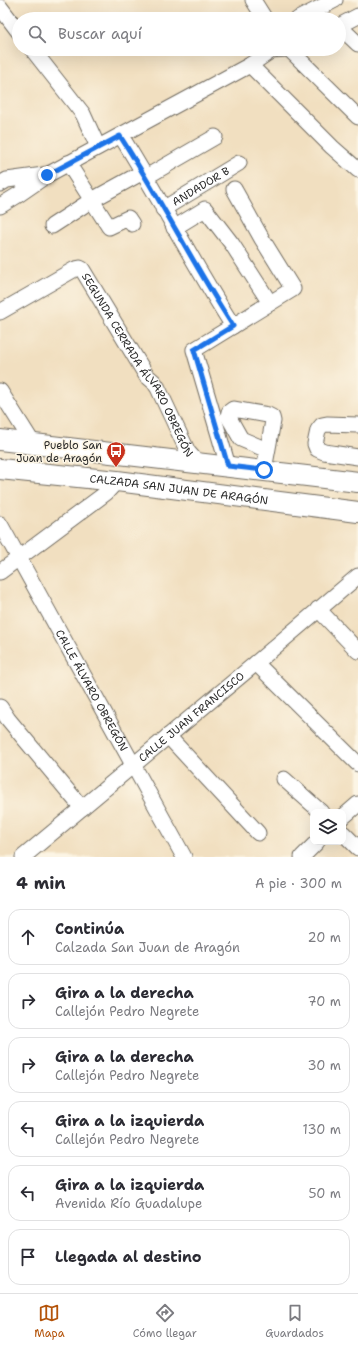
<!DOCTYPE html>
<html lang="es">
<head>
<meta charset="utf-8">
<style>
  body { margin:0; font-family:"Shantell Sans",sans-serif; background:#f7f7f7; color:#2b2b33 }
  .controls { position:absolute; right:12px; bottom:12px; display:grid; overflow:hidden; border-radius:8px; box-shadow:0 4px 16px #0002 }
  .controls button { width:36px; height:36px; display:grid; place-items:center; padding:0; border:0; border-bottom:1px solid #e1e1e2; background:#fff; color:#2b2b33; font:20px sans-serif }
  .stop { position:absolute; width:12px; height:12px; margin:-9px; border:3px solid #1a73e8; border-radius:50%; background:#fff }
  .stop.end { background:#1a73e8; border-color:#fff; box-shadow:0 1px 4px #0008 }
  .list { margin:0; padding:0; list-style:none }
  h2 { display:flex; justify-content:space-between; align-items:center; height:52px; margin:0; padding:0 16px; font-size:17px }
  h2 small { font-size:13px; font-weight:400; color:#7c7c81 }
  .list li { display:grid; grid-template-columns:26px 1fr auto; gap:12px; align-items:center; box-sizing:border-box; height:56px; margin:0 8px 8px; padding:0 8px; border:1px solid #e1e1e2; border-radius:12px }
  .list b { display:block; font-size:15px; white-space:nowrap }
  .list p { margin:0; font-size:13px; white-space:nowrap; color:#7c7c81 }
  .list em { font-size:13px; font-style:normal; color:#7c7c81 }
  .icon { flex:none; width:22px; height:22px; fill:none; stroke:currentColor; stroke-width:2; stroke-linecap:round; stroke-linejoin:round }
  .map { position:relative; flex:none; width:358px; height:857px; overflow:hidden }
  .search { position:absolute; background:#fff; box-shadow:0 4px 16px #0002; left:12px; right:12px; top:12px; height:44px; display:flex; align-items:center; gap:10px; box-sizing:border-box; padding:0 14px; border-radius:22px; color:#7c7c81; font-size:15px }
  .sheet { height:436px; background:#fff }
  nav { display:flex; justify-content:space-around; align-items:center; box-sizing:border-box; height:56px; border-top:1px solid #e1e1e2; background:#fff; font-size:11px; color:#7c7c81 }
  nav a { display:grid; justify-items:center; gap:2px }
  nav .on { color:#b45309 }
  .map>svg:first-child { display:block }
</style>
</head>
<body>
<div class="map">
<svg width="358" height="857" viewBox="0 0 358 857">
  <rect width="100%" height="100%" fill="#fcf5e5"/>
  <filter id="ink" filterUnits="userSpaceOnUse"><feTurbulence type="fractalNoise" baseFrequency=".025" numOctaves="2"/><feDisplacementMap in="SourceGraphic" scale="8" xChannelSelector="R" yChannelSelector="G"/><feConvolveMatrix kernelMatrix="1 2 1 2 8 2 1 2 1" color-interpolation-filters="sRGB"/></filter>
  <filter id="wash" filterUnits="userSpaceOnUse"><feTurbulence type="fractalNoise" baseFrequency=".012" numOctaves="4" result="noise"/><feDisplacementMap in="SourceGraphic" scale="16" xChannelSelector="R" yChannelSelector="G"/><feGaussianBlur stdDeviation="0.9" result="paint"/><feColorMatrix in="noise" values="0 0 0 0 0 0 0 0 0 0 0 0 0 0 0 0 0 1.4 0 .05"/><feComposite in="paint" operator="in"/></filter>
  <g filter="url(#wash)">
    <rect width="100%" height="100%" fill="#f1dfc0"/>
  </g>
  <g filter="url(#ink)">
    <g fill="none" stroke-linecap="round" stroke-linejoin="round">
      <g stroke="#706a5f" stroke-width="17">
        <g id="minor">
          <path d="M253 0 265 19"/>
          <path d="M0 7 19 32"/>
          <path d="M298 19 335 0"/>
          <path d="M339 26 358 44"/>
          <path d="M339 26 358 16"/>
          <path d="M32 49 83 114 98 147"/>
          <path d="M289 49 358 117"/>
          <path d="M250 65 332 147 358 170"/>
          <path d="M121 136C160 198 193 264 233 326"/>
          <path d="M68 163 109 227 128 218 132 224"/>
          <path d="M146 177 215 137"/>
          <path d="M0 184 7 180 44 175"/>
          <path d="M0 206 18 195 47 175 250 65 272 50 287 49"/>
          <path id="s1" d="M163 209 239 163"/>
          <path d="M52 226 92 200 143 172"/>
          <path d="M174 228 205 209 232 244 270 303"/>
          <path id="s2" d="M0 312 75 269 80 268 82 269 146 375 154 382 158 388 188 452 197 462"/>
          <path d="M0 391 34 445"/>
          <path d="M358 425 327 424 322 425 318 430 315 444 317 449 324 452 358 457"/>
          <path d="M228 466 194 350 293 289 262 239 234 189"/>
          <path d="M264 470 273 421 272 417 268 415 233 409 229 412 228 416 241 439 267 450"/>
          <path id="s3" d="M0 524 184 857"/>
          <path d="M0 572 106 493 117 481"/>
          <path d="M318 609 358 651"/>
          <path d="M256 663 358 764"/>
          <path d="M0 707 8 719 82 808"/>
          <path d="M168 736 258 833"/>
          <path d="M284 779 321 812"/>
          <path d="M343 817 358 804"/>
          <path d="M343 833 358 848"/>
          <path id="s4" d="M23 857 256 663 358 576"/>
          <path d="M302 857 317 842"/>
        </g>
      </g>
      <g stroke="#706a5f" stroke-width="22">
        <g id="major">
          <path d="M0 440 358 482"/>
          <path id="s5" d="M0 469 117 481 358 512"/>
        </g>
      </g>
      <use href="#minor" stroke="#fff" stroke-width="15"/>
      <use href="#major" stroke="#fff" stroke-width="20"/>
    </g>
  </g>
  <g fill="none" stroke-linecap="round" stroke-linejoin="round" filter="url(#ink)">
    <path stroke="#1a73e8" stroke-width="5" d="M47 175 120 136C160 198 193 264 233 326L194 350 228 466 264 470"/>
  </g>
  <defs>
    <g id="bus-pin" transform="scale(1)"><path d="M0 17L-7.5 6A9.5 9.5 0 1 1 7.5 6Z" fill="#c8321e" stroke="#fcf5e5"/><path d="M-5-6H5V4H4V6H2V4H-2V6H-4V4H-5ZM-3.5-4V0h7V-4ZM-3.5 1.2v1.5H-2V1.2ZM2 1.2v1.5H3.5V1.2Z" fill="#fff"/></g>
  </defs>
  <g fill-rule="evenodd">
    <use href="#bus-pin" x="116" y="451"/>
  </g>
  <g text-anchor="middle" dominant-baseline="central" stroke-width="3" stroke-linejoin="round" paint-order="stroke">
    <g font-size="11" fill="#2b2b2b" stroke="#fcf5e5">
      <text stroke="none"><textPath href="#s1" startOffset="44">ANDADOR B</textPath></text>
      <text stroke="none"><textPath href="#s2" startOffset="205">SEGUNDA CERRADA ÁLVARO OBREGÓN</textPath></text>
      <text stroke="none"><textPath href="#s5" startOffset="180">CALZADA SAN JUAN DE ARAGÓN</textPath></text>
      <text stroke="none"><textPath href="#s3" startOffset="190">CALLE ÁLVARO OBREGÓN</textPath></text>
      <text stroke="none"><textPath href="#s4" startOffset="219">CALLE JUAN FRANCISCO</textPath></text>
    </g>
    <g font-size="11" fill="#2b2b2b" stroke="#fcf5e5" text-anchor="end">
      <text x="102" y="445">Pueblo San<tspan x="102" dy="13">Juan de Aragón</tspan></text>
    </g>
  </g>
</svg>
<div class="controls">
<button><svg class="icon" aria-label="layers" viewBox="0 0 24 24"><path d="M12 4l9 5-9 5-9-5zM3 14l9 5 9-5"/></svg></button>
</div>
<div class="stop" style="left:264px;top:470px"></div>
<div class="stop end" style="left:47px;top:175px"></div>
<div class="search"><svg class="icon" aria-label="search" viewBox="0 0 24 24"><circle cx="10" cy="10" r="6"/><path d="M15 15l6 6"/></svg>Buscar aquí</div>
</div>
<section class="sheet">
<h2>4 min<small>A pie · 300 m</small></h2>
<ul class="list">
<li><svg class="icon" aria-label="ahead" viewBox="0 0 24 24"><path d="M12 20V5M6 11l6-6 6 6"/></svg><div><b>Continúa</b><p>Calzada San Juan de Aragón</p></div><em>20 m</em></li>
<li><svg class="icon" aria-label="right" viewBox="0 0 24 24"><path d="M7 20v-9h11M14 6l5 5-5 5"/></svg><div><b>Gira a la derecha</b><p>Callejón Pedro Negrete</p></div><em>70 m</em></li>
<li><svg class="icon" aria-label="right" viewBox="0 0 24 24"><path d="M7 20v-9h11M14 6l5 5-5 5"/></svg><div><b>Gira a la derecha</b><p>Callejón Pedro Negrete</p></div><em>30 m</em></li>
<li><svg class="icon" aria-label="left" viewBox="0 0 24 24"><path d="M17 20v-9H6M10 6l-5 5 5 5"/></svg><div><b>Gira a la izquierda</b><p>Callejón Pedro Negrete</p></div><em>130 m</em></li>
<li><svg class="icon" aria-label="left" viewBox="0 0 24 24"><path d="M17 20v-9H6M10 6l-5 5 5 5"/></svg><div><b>Gira a la izquierda</b><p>Avenida Río Guadalupe</p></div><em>50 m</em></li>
<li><svg class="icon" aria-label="arrive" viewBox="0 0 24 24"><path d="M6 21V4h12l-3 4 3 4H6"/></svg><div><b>Llegada al destino</b></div></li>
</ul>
</section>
<nav>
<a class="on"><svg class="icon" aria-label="map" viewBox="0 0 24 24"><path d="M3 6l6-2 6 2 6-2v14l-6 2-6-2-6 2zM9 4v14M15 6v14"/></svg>Mapa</a>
<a><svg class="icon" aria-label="directions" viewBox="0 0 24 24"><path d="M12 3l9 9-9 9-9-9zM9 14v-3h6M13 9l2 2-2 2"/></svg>Cómo llegar</a>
<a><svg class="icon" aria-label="saved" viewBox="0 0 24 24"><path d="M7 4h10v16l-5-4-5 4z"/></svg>Guardados</a>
</nav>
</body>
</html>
